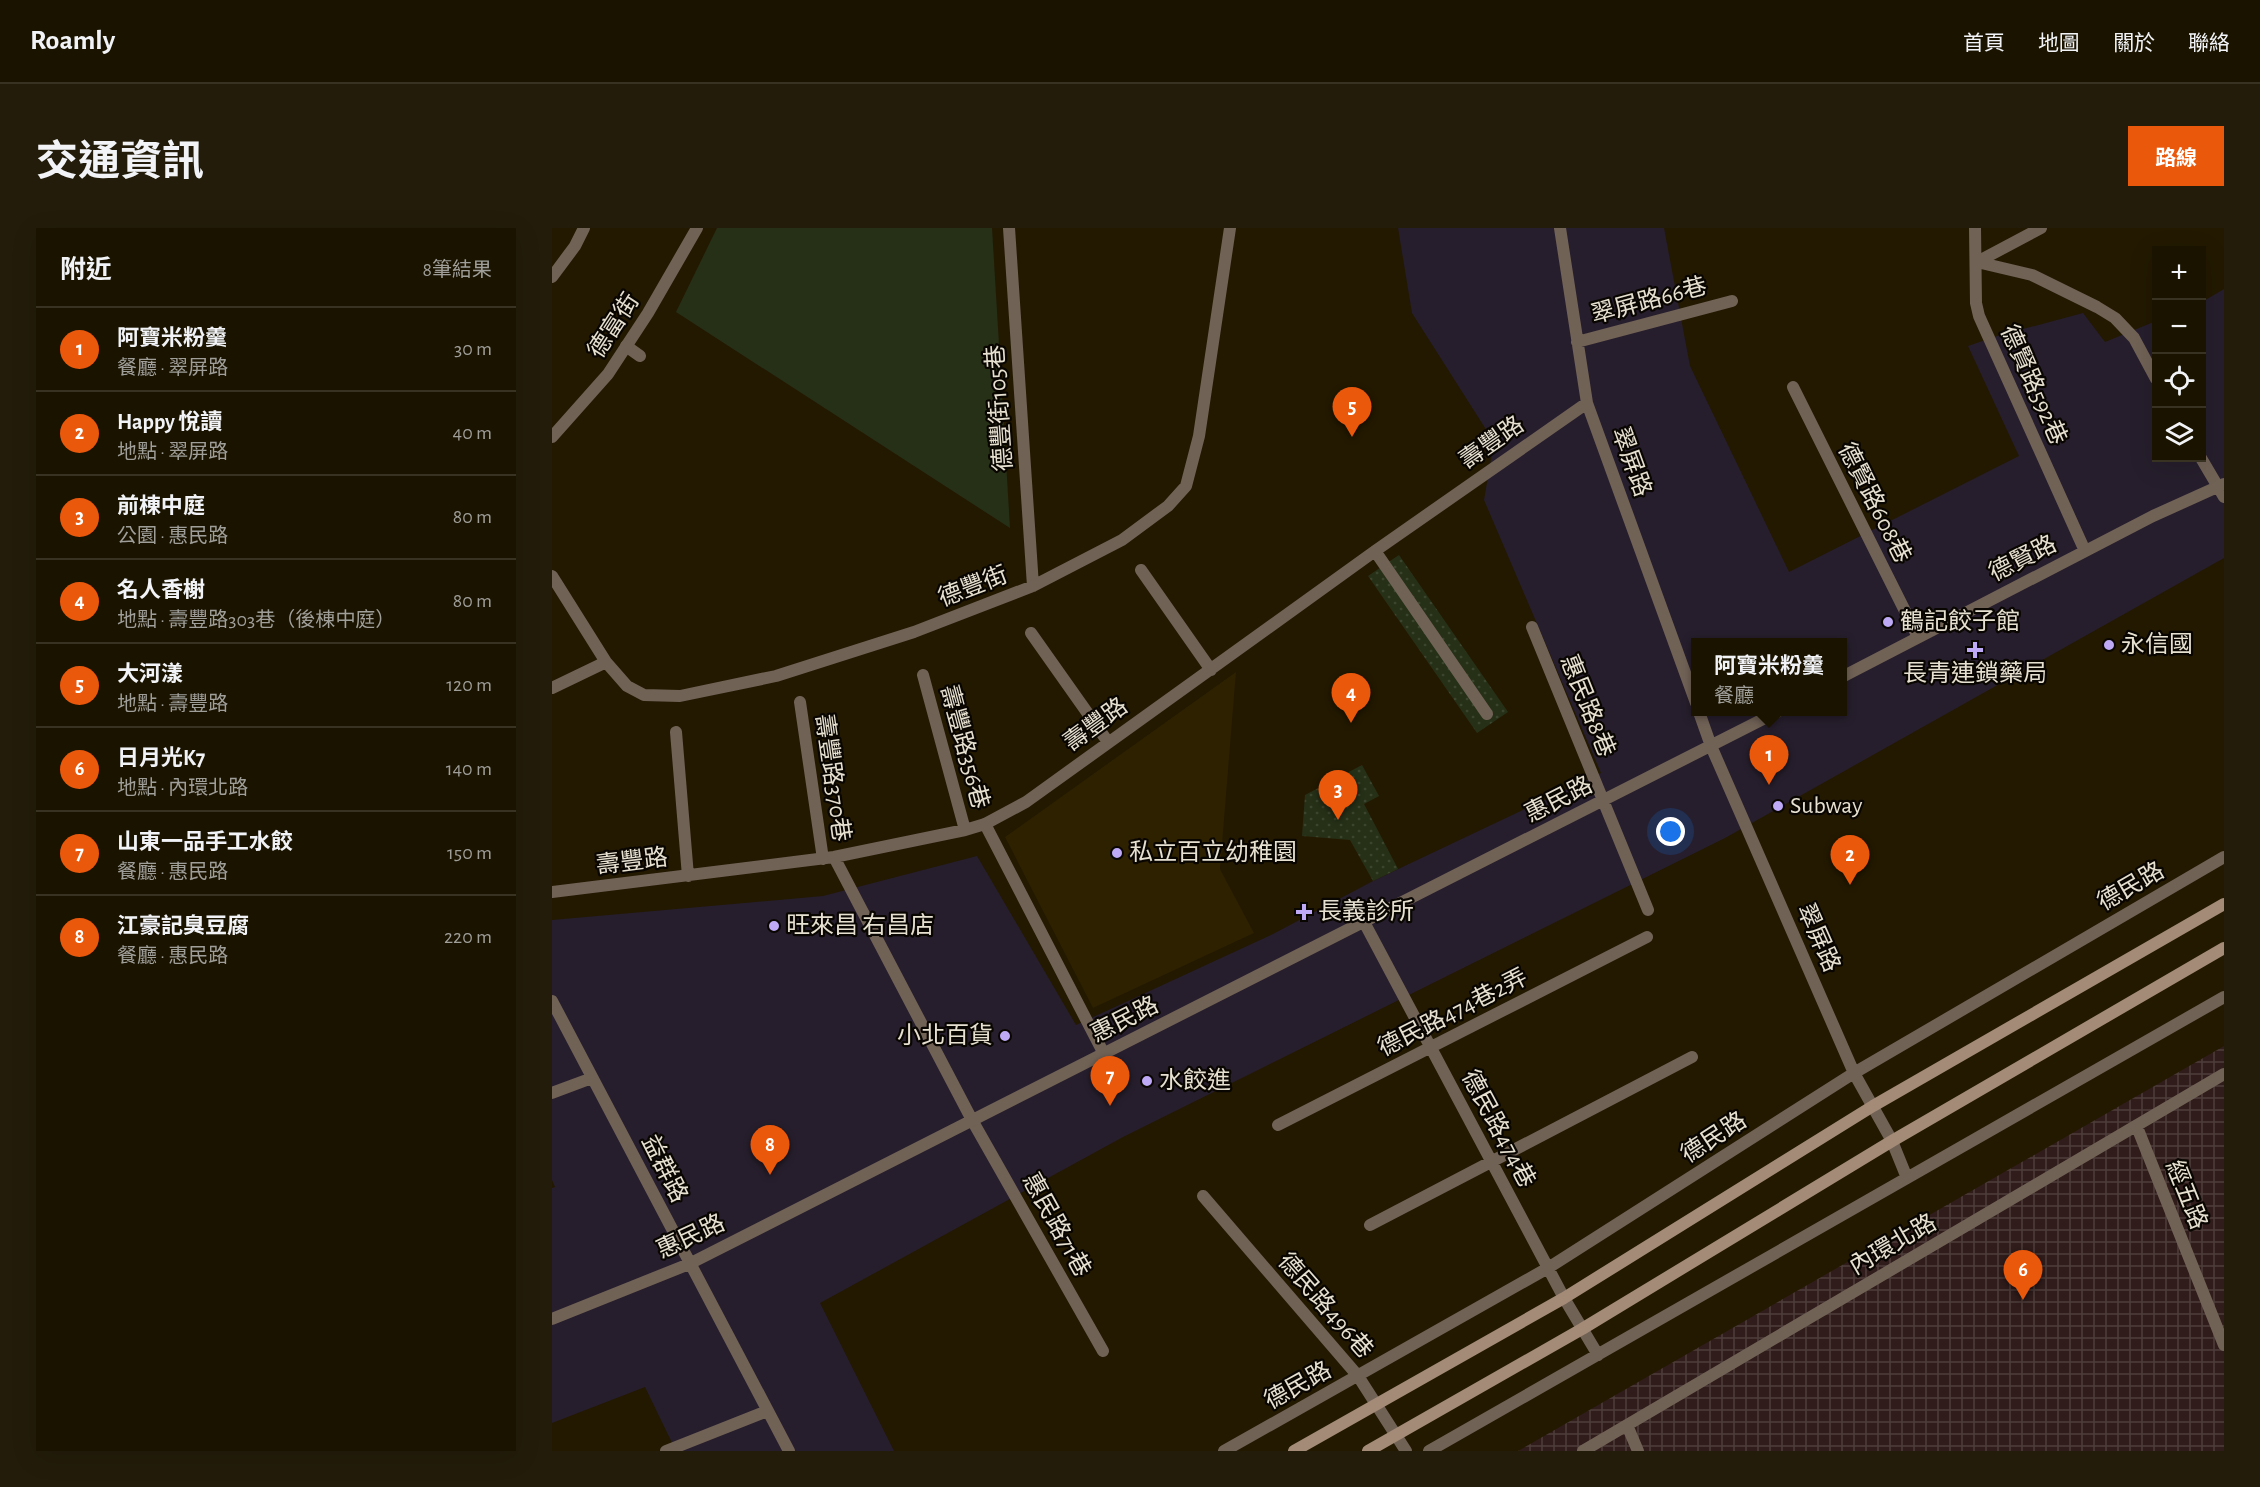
<!DOCTYPE html>
<html lang="zh-TW">
<head>
<meta charset="utf-8">
<style>
  body { margin:0; font-family:"Alegreya Sans","Noto Sans TC",sans-serif; background:#231c0a; color:#f1f3f6 }
  .controls { position:absolute; right:18px; top:18px; display:grid; overflow:hidden; border-radius:0px; box-shadow:0 6px 24px #0002 }
  .controls button { width:54px; height:54px; display:grid; place-items:center; padding:0; border:0; border-bottom:2px solid #383222; background:#1a1300; color:#f1f3f6; font:30px sans-serif }
  .you { position:absolute; left:1119px; top:604px; width:21px; height:21px; margin:-15px; border:4px solid #fff; border-radius:50%; background:#1a73e8; box-shadow:0 0 0 9px #1a73e833 }
  .badge { display:grid; place-items:center; width:39px; height:39px; border-radius:50%; background:#ea580c; color:#fff; font-size:20px; font-weight:700 }
  .pin { position:absolute; translate:-50% -50px; filter:drop-shadow(0 2px 3px #0008) }
  .pin::after { content:''; position:absolute; top:32px; width:21px; height:18px; background:inherit; clip-path:polygon(0 0,100% 0,50% 100%) }
  .popup { position:absolute; left:1139px; top:410px; width:156px; height:78px; box-sizing:border-box; display:grid; place-content:center; border-radius:0px; background:#1a1300; filter:drop-shadow(0 2px 4px #0005); font-size:20px; white-space:nowrap; color:#9f9e99 }
  .popup b { font-size:22px; color:#f1f3f6 }
  .popup::after { content:''; position:absolute; left:50%; top:100%; margin-left:-12px; border:12px solid transparent; border-top-color:#1a1300 }
  .list { margin:0; padding:0; list-style:none }
  h2 { display:flex; justify-content:space-between; align-items:center; height:78px; margin:0; padding:0 24px; font-size:26px }
  h2 small { font-size:20px; font-weight:400; color:#9f9e99 }
  .list li { display:grid; grid-template-columns:39px 1fr auto; gap:18px; align-items:center; box-sizing:border-box; height:84px; padding:0 24px; border-top:2px solid #383222 }
  .list b { display:block; font-size:22px; white-space:nowrap }
  .list p { margin:0; font-size:20px; white-space:nowrap; color:#9f9e99 }
  .list em { font-size:20px; font-style:normal; color:#9f9e99 }
  .icon { flex:none; width:33px; height:33px; fill:none; stroke:currentColor; stroke-width:2; stroke-linecap:round; stroke-linejoin:round }
  .map { position:relative; flex:none; width:1672px; height:1223px; overflow:hidden; border-radius:0px }
  header { display:flex; align-items:center; gap:36px; box-sizing:border-box; height:84px; padding:0 30px; background:#1a1300; border-bottom:2px solid #383222 }
  header strong { font-size:28px }
  nav { display:flex; gap:33px; margin-inline-start:auto; font-size:21px }
  .intro { display:flex; align-items:center; justify-content:space-between; box-sizing:border-box; height:144px; padding:0 36px }
  h1 { margin:0; font-size:42px }
  .button { padding:15px 27px; border-radius:0px; background:#ea580c; color:#fff; font-size:21px; font-weight:700 }
  main { display:flex; gap:36px; padding:0 36px }
  aside { flex:1; background:#1a1300; border-radius:0px; box-shadow:0 6px 24px #0002 }
  .map>svg:first-child { display:block }
</style>
</head>
<body>
<header>
<strong>Roamly</strong>
<nav><a>首頁</a><a>地圖</a><a>關於</a><a>聯絡</a></nav>
</header>
<div class="intro"><h1>交通資訊</h1><a class="button">路線</a></div>
<main>
<aside>
<h2>附近<small>8筆結果</small></h2>
<ul class="list">
<li><span class="badge">1</span><div><b>阿寶米粉羹</b><p>餐廳 · 翠屏路</p></div><em>30 m</em></li>
<li><span class="badge">2</span><div><b>Happy 悅讀</b><p>地點 · 翠屏路</p></div><em>40 m</em></li>
<li><span class="badge">3</span><div><b>前棟中庭</b><p>公園 · 惠民路</p></div><em>80 m</em></li>
<li><span class="badge">4</span><div><b>名人香榭</b><p>地點 · 壽豐路303巷（後棟中庭）</p></div><em>80 m</em></li>
<li><span class="badge">5</span><div><b>大河漾</b><p>地點 · 壽豐路</p></div><em>120 m</em></li>
<li><span class="badge">6</span><div><b>日月光K7</b><p>地點 · 內環北路</p></div><em>140 m</em></li>
<li><span class="badge">7</span><div><b>山東一品手工水餃</b><p>餐廳 · 惠民路</p></div><em>150 m</em></li>
<li><span class="badge">8</span><div><b>江豪記臭豆腐</b><p>餐廳 · 惠民路</p></div><em>220 m</em></li>
</ul>
</aside>
<div class="map">
<svg width="1672" height="1223" viewBox="0 0 1672 1223">
  <defs>
    <pattern id="industrial-grid" width="8" height="8" patternUnits="userSpaceOnUse" patternTransform="scale(1.5)"><rect width="8" height="8" fill="#2f1c1b"/><path d="M0 4h8M4 0v8" fill="none" stroke="#4d3d3b"/></pattern>
    <pattern id="garden-dots" width="8" height="8" patternUnits="userSpaceOnUse" patternTransform="scale(1.5)"><rect width="8" height="8" fill="#263017"/><path d="M2 2h.1M6 6h.1" fill="none" stroke="#3b442d" stroke-width="1.8" stroke-linecap="round"/></pattern>
  </defs>
  <rect width="100%" height="100%" fill="#231900"/>
  <path fill="#261e2c" fill-rule="evenodd" d="M846 0H1112L1138 138 1237 344 1467 228 1416 118 1445 108 1531 85 1553 114 1604 93V230H1650V74L1672 61V330L1173 610 571 909 268 1075 342 1223H124L93 1159 0 1195V960L3 959 0 952V692L271 668 425 628 524 797 721 706 821 653 1049 545 932 272 942 214 860 85ZM1144 414H1290V484H1144Z"/>
  <path fill="url(#industrial-grid)" d="M1672 818V1223H966Z"/>
  <path fill="#2d2100" d="M684 444 668 641 702 705 541 780 453 609Z"/>
  <path fill="#263017" d="M165 0H440L458 300 124 84Z"/>
  <path fill="url(#garden-dots)" d="M847 327 956 484 925 505 816 348Z
    M810 537 827 568 812 576 846 641 821 653 798 612 750 608 753 567Z"/>
  <g fill="none" stroke-linecap="round" stroke-linejoin="round">
    <path stroke="#716256" stroke-width="12" d="M74 118 88 128
      M433 596 552 826
      M420 892 551 1123"/>
    <path stroke="#716256" stroke-width="12" d="M457 0 481 358
      M1008 0 1035 175 1144 475
      M1423 0 1424 75 1427 88 1533 323
      M1425 34 1480 47 1545 79 1563 90 1582 110 1604 151
      M1425 34 1489 0
      M0 49 23 18 32 0
      M1025 114 1180 73
      M1241 159 1366 409
      M0 209 56 146 96 85 145 0
      M1649 230 1672 269
      M823 323 935 486
      M589 342 659 442
      M0 348 54 434 75 458 92 467 128 468 224 448 362 404 481 358 570 312 616 278 634 258 647 208 678 0
      M980 399 1096 682
      M479 405 556 514
      M371 447 413 602
      M1290 449 1601 288 1672 256
      M0 460 54 434
      M248 474 271 631
      M1147 484 1159 518 1302 845 1340 913 1355 950
      M124 504 136 648
      M282 629 420 892
      M0 664 282 629 413 602 433 596 474 574 823 323 1035 175
      M812 694 1012 1070 1046 1127
      M0 773 237 1223
      M0 865 40 850
      M726 897 1095 709
      M1585 899 1672 1117
      M651 968 806 1148 854 1223
      M818 997 1140 829
      M0 1091 137 1036 1225 484
      M1075 1197 1086 1223
      M114 1223 215 1183
      M672 1223 996 1040 1302 845 1672 629
      M877 1223 1672 769
      M1031 1223 1672 846"/>
    <path stroke="#a38b78" stroke-width="12" d="M742 1223 1012 1070 1321 878 1672 676
      M816 1223 1030 1101 1340 913 1672 720"/>
  </g>
  <g fill="#bda9f5" stroke="#090500" stroke-width="2">
    <circle cx="1336" cy="394" r="6"/>
    <circle cx="1557" cy="417" r="6"/>
    <path d="M1420 413h6v6h6v6h-6v6h-6v-6h-6v-6h6z"/>
    <circle cx="1226" cy="578" r="6"/>
    <circle cx="565" cy="625" r="6"/>
    <path d="M749 675h6v6h6v6h-6v6h-6v-6h-6v-6h6z"/>
    <circle cx="222" cy="698" r="6"/>
    <circle cx="453" cy="808" r="6"/>
    <circle cx="595" cy="853" r="6"/>
  </g>
  <g text-anchor="middle" dominant-baseline="central" stroke-width="4.5" stroke-linejoin="round" paint-order="stroke">
    <g font-size="24" fill="#e6e0d0" stroke="#090500">
      <text transform="translate(1097 73) rotate(-15)">翠屏路66巷</text>
      <text transform="translate(62 98) rotate(-57)">德富街</text>
      <text transform="translate(1481 157) rotate(66)">德賢路592巷</text>
      <text transform="translate(448 180) rotate(-94)">德豐街105巷</text>
      <text transform="translate(940 215) rotate(-35)">壽豐路</text>
      <text transform="translate(1079 234) rotate(70)">翠屏路</text>
      <text transform="translate(1322 275) rotate(63)">德賢路608巷</text>
      <text transform="translate(1471 331) rotate(-27)">德賢路</text>
      <text transform="translate(421 359) rotate(-21)">德豐街</text>
      <text transform="translate(1035 478) rotate(68)">惠民路8巷</text>
      <text transform="translate(544 497) rotate(-36)">壽豐路</text>
      <text transform="translate(412 519) rotate(75)">壽豐路356巷</text>
      <text transform="translate(280 550) rotate(82)">壽豐路370巷</text>
      <text transform="translate(1007 572) rotate(-27)">惠民路</text>
      <text transform="translate(80 634) rotate(-7)">壽豐路</text>
      <text transform="translate(1579 659) rotate(-30)">德民路</text>
      <text transform="translate(1266 710) rotate(66)">翠屏路</text>
      <text transform="translate(901 785) rotate(-27)">德民路474巷2弄</text>
      <text transform="translate(573 792) rotate(-27)">惠民路</text>
      <text transform="translate(946 901) rotate(62)">德民路474巷</text>
      <text transform="translate(1162 910) rotate(-33)">德民路</text>
      <text transform="translate(112 941) rotate(63)">益群路</text>
      <text transform="translate(1634 967) rotate(68)">經五路</text>
      <text transform="translate(504 997) rotate(61)">惠民路71巷</text>
      <text transform="translate(139 1009) rotate(-25)">惠民路</text>
      <text transform="translate(1341 1017) rotate(-30)">內環北路</text>
      <text transform="translate(773 1078) rotate(49)">德民路496巷</text>
      <text transform="translate(746 1158) rotate(-29)">德民路</text>
    </g>
    <g font-size="24" fill="#e6e0d0" stroke="#090500" text-anchor="start">
      <text x="1348" y="394">鶴記餃子館</text>
      <text x="1569" y="417">永信國</text>
      <text x="1423" y="446" text-anchor="middle">長青連鎖藥局</text>
      <text x="1238" y="578">Subway</text>
      <text x="577" y="625">私立百立幼稚園</text>
      <text x="766" y="684">長義診所</text>
      <text x="234" y="698">旺來昌 右昌店</text>
      <text x="441" y="808" text-anchor="end">小北百貨</text>
      <text x="607" y="853">水餃進</text>
    </g>
  </g>
</svg>
<div class="controls">
<button>+</button>
<button>−</button>
<button><svg class="icon" aria-label="locate" viewBox="0 0 24 24"><circle cx="12" cy="12" r="6"/><path d="M12 2v4M12 18v4M2 12h4M18 12h4"/></svg></button>
<button><svg class="icon" aria-label="layers" viewBox="0 0 24 24"><path d="M12 4l9 5-9 5-9-5zM3 14l9 5 9-5"/></svg></button>
</div>
<div class="you"></div>
<div class="pin badge" style="left:1217px;top:557px">1</div>
<div class="popup"><b>阿寶米粉羹</b>餐廳</div>
<div class="pin badge" style="left:1298px;top:657px">2</div>
<div class="pin badge" style="left:786px;top:592px">3</div>
<div class="pin badge" style="left:799px;top:495px">4</div>
<div class="pin badge" style="left:800px;top:209px">5</div>
<div class="pin badge" style="left:1471px;top:1072px">6</div>
<div class="pin badge" style="left:558px;top:878px">7</div>
<div class="pin badge" style="left:218px;top:947px">8</div>
</div>
</main>
</body>
</html>
